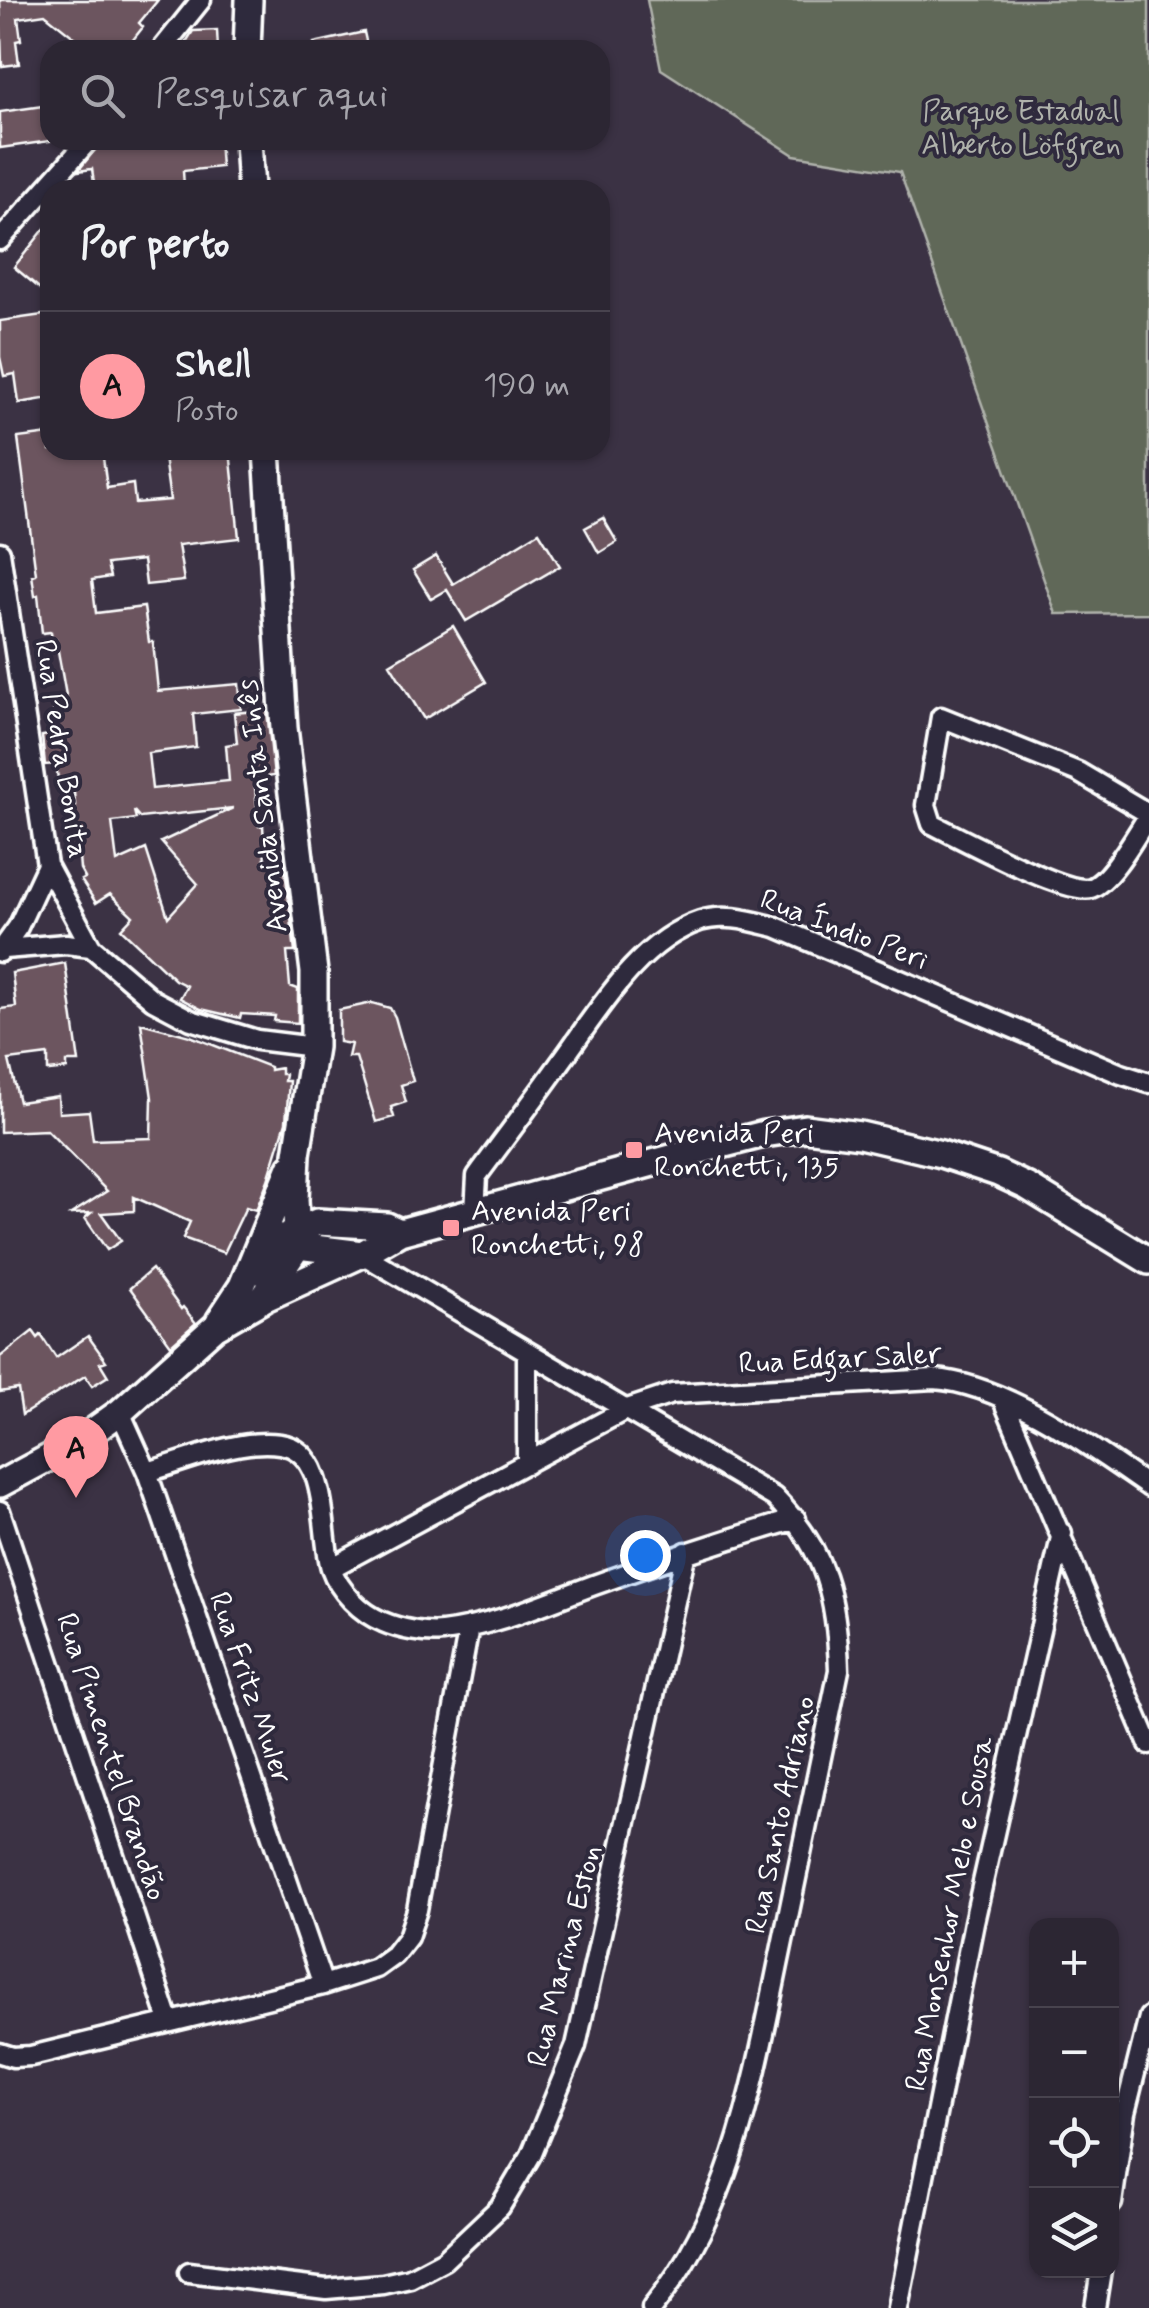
<!DOCTYPE html>
<html lang="pt">
<head>
<meta charset="utf-8">
<style>
  body { margin:0; font-family:Mynerve,sans-serif; background:#38323f; color:#f1f3f6 }
  .controls { position:absolute; right:30px; bottom:30px; display:grid; overflow:hidden; border-radius:20px; box-shadow:0 2px 8px #0004 }
  .controls button { width:90px; height:90px; display:grid; place-items:center; padding:0; border:0; border-bottom:2px solid #48434e; background:#2c2633; color:#f1f3f6; font:50px sans-serif }
  .you { position:absolute; left:645px; top:1555px; width:35px; height:35px; margin:-25px; border:8px solid #fff; border-radius:50%; background:#1a73e8; box-shadow:0 0 0 15px #1a73e833 }
  .badge { display:grid; place-items:center; width:65px; height:65px; border-radius:50%; background:#ff9aa2; color:#111; font-size:32px; font-weight:700 }
  .pin { position:absolute; translate:-50% -82px; filter:drop-shadow(0 2px 5px #0008) }
  .pin::after { content:''; position:absolute; top:52px; width:35px; height:30px; background:inherit; clip-path:polygon(0 0,100% 0,50% 100%) }
  .list { margin:0; padding:0; list-style:none }
  h2 { display:flex; justify-content:space-between; align-items:center; height:130px; margin:0; padding:0 40px; font-size:42px }
  h2 small { font-size:32px; font-weight:400; color:#a6a5ac }
  .list li { display:grid; grid-template-columns:65px 1fr auto; gap:30px; align-items:center; box-sizing:border-box; height:150px; padding:0 40px; border-top:2px solid #48434e }
  .list b { display:block; font-size:38px; white-space:nowrap }
  .list p { margin:0; font-size:32px; white-space:nowrap; color:#a6a5ac }
  .list em { font-size:32px; font-style:normal; color:#a6a5ac }
  .icon { flex:none; width:55px; height:55px; fill:none; stroke:currentColor; stroke-width:2; stroke-linecap:round; stroke-linejoin:round }
  .map { position:relative; flex:none; width:1149px; height:2308px; overflow:hidden }
  .search { position:absolute; background:#2c2633; box-shadow:0 2px 8px #0004; left:40px; top:40px; width:570px; height:110px; display:flex; align-items:center; gap:25px; box-sizing:border-box; padding:0 35px; border-radius:30px; color:#a6a5ac; font-size:38px }
  .panel { position:absolute; background:#2c2633; box-shadow:0 2px 8px #0004; left:40px; top:180px; width:570px; height:280px; border-radius:30px }
  .map>svg:first-child { display:block }
</style>
</head>
<body>
<div class="map">
<svg width="1149" height="2308" viewBox="0 0 1149 2308">
  <rect width="100%" height="100%" fill="#3b3244"/>
  <filter id="ink" filterUnits="userSpaceOnUse"><feTurbulence type="fractalNoise" baseFrequency=".01" numOctaves="2"/><feDisplacementMap in="SourceGraphic" scale="20" xChannelSelector="R" yChannelSelector="G"/><feConvolveMatrix kernelMatrix="1 2 1 2 8 2 1 2 1" color-interpolation-filters="sRGB"/></filter>
  <g filter="url(#ink)">
    <path fill="#616759" stroke="#b0b3ac" stroke-width="2.5" d="M647 0H1149V613L1056 614 900 172 794 155 661 69Z"/>
    <path fill="#6c545e" stroke="#fff" stroke-width="2.5" fill-rule="evenodd" d="M0 0H158L139 23 143 27 125 50H90L45 14 18 18 21 40 16 41 19 64 2 66Z
      M217 30 218 50H181L193 31Z
      M364 32 368 50H315L314 43Z
      M50 105V141L0 148V112Z
      M115 140H219L221 167 183 171 184 186 162 190H95L92 169 78 171 101 142Z
      M50 222V297L14 267Z
      M50 314V398L19 403 15 374 4 376 0 357V321Z
      M50 434V450H102L107 488 133 484 135 503 170 500 163 450H230L239 538 178 545 184 581 146 585 143 560 107 564 110 577 92 580 96 613 144 607 149 642H153L158 691 239 684 241 709 193 714 196 747 148 753 152 789 229 781 226 745 237 743 234 713 267 710 274 776 254 778 259 826 263 825 265 863 284 861 295 952H287L290 986 298 989V1023L274 1021 275 1016 241 1014 240 1018 201 1009 180 998 187 986 175 980 121 929 133 916 110 894 96 903 81 880 85 878 80 869 74 792 60 794 56 764 45 765 42 736 56 734 53 703 67 701 56 640 52 641 51 632 42 633 38 595 35 596 32 575 36 574 18 438ZM233 808 161 842 198 884 168 917 146 849 117 862 112 822 136 819 134 811 140 818Z
      M603 518 617 542 599 553 585 528Z
      M539 532 560 566 466 621 447 590 431 599 413 570 436 556 453 584Z
      M453 626 486 682 424 719 390 664Z
      M65 963 79 1062H67V1069L48 1071V1055L9 1060 19 1102 58 1096 59 1113 89 1111 93 1140 151 1138 152 1098 141 1023 190 1036 270 1067V1070L281 1068V1074H285L284 1081H289L286 1122 268 1180 256 1210 246 1207 224 1253 183 1238 190 1222 134 1197V1211L101 1213 121 1241 107 1250 85 1218 91 1213 71 1214 107 1191 47 1130 0 1132V1009L16 1007 12 973Z
      M372 1003 390 1008 395 1017 413 1081 401 1085 406 1102 391 1107 394 1117 376 1122 356 1057H348L351 1044 339 1042V1010Z
      M152 1269 181 1309 183 1307 196 1323 171 1345 130 1288Z
      M33 1331 38 1338 41 1335 56 1358 88 1336 106 1361 100 1363 108 1376 92 1386 85 1376 22 1415 18 1389 0 1392V1357Z"/>
    <g fill="none" stroke-linecap="round" stroke-linejoin="round">
      <g stroke="#fff" stroke-width="25">
        <path id="minor" d="M161 50 201 0
          M0 240 89 140
          M0 552 47 865 91 947 153 1000 191 1020 257 1040 314 1047
          M1149 814 1078 772 941 717 926 805 932 824C959 837 1067 896 1091 888 1111 881 1137 833 1149 815
          M4 949 66 944 91 947
          M0 952 18 927 47 865
          M475 1212 477 1176C505 1138 533 1101 560 1063 597 1013 637 942 700 921 725 913 751 921 776 927L1121 1074 1149 1083
          M362 1254 774 1497C826 1549 837 1599 839 1670 820 1762 801 1854 782 1946 756 2070 735 2207 652 2308
          M1003 1400 1149 1744
          M120 1412 147 1472 323 1985
          M527 1464V1354
          M147 1472C188 1461 237 1438 280 1444 331 1451 320 1534 331 1568 339 1591 361 1613 383 1622 399 1629 425 1634 442 1632 494 1626 545 1603 594 1585 661 1561 728 1539 796 1519
          M0 1511 169 2021
          M331 1568 627 1409 672 1394 934 1379C1005 1384 1091 1447 1149 1487
          M0 2053 13 2057 31 2056 323 1985 376 1968 394 1955 408 1937 417 1910 469 1627
          M1112 2203 1125 2113 1149 2017
          M189 2272 326 2289 383 2284 410 2278 444 2260 500 2207 531 2155 576 2046 686 1552
          M898 2308 974 1922 1062 1533
          M1095 2308 1101 2270"/>
      </g>
      <g stroke="#fff" stroke-width="32">
        <path id="secondary" d="M247 50 249 0
          M248 140 251 190
          M285 1238 298 1246 362 1254
          M256 1271 284 1238 317 1222 387 1226 400 1232
          M263 1299 362 1254 400 1232 682 1155 764 1134 805 1128 860 1135 941 1154 998 1173 1028 1187 1149 1261
          M219 1321 242 1286 291 1167
          M0 1484 78 1442 120 1412 215 1327 262 1300 298 1246 295 1200 297 1154 314 1047V972L284 728 267 450"/>
      </g>
      <use href="#minor" stroke="#2f2a3d" stroke-width="18"/>
      <use href="#secondary" stroke="#2f2a3d" stroke-width="25"/>
    </g>
  </g>
  <g fill="#ff9aa2" stroke="#2f2a3d" stroke-width="4">
    <rect x="624" y="1140" width="20" height="20" rx="5"/>
    <rect x="441" y="1218" width="20" height="20" rx="5"/>
  </g>
  <g text-anchor="middle" dominant-baseline="central" stroke-width="8" stroke-linejoin="round" paint-order="stroke">
    <g font-size="30" fill="#b0b3ac" stroke="#2f2a3d">
      <text x="1021" y="111">Parque Estadual<tspan x="1021" dy="34">Alberto Löfgren</tspan></text>
    </g>
    <g font-size="30" fill="#fff" stroke="#2f2a3d">
      <text transform="translate(61 749) rotate(81)">Rua Pedra Bonita</text>
      <text transform="translate(263 806) rotate(-97)">Avenida Santa Inês</text>
      <text transform="translate(844 930) rotate(21)">Rua Índio Peri</text>
      <text transform="translate(840 1359) rotate(-3)">Rua Edgar Saler</text>
      <text transform="translate(250 1688) rotate(71)">Rua Fritz Muler</text>
      <text transform="translate(111 1757) rotate(72)">Rua Pimentel Brandão</text>
      <text transform="translate(781 1815) rotate(-78)">Rua Santo Adriano</text>
      <text transform="translate(950 1914) rotate(-79)">Rua Monsenhor Melo e Sousa</text>
      <text transform="translate(565 1956) rotate(-76)">Rua Marina Eston</text>
    </g>
    <g font-size="30" fill="#fff" stroke="#2f2a3d" text-anchor="start">
      <text x="654" y="1133">Avenida Peri<tspan x="654" dy="34">Ronchetti, 135</tspan></text>
      <text x="471" y="1211">Avenida Peri<tspan x="471" dy="34">Ronchetti, 98</tspan></text>
    </g>
  </g>
</svg>
<div class="controls">
<button>+</button>
<button>−</button>
<button><svg class="icon" aria-label="locate" viewBox="0 0 24 24"><circle cx="12" cy="12" r="6"/><path d="M12 2v4M12 18v4M2 12h4M18 12h4"/></svg></button>
<button><svg class="icon" aria-label="layers" viewBox="0 0 24 24"><path d="M12 4l9 5-9 5-9-5zM3 14l9 5 9-5"/></svg></button>
</div>
<div class="you"></div>
<div class="pin badge" style="left:76px;top:1498px">A</div>
<div class="search"><svg class="icon" aria-label="search" viewBox="0 0 24 24"><circle cx="10" cy="10" r="6"/><path d="M15 15l6 6"/></svg>Pesquisar aqui</div>
<section class="panel">
<h2>Por perto<small></small></h2>
<ul class="list">
<li><span class="badge">A</span><div><b>Shell</b><p>Posto</p></div><em>190 m</em></li>
</ul>
</section>
</div>
</body>
</html>
